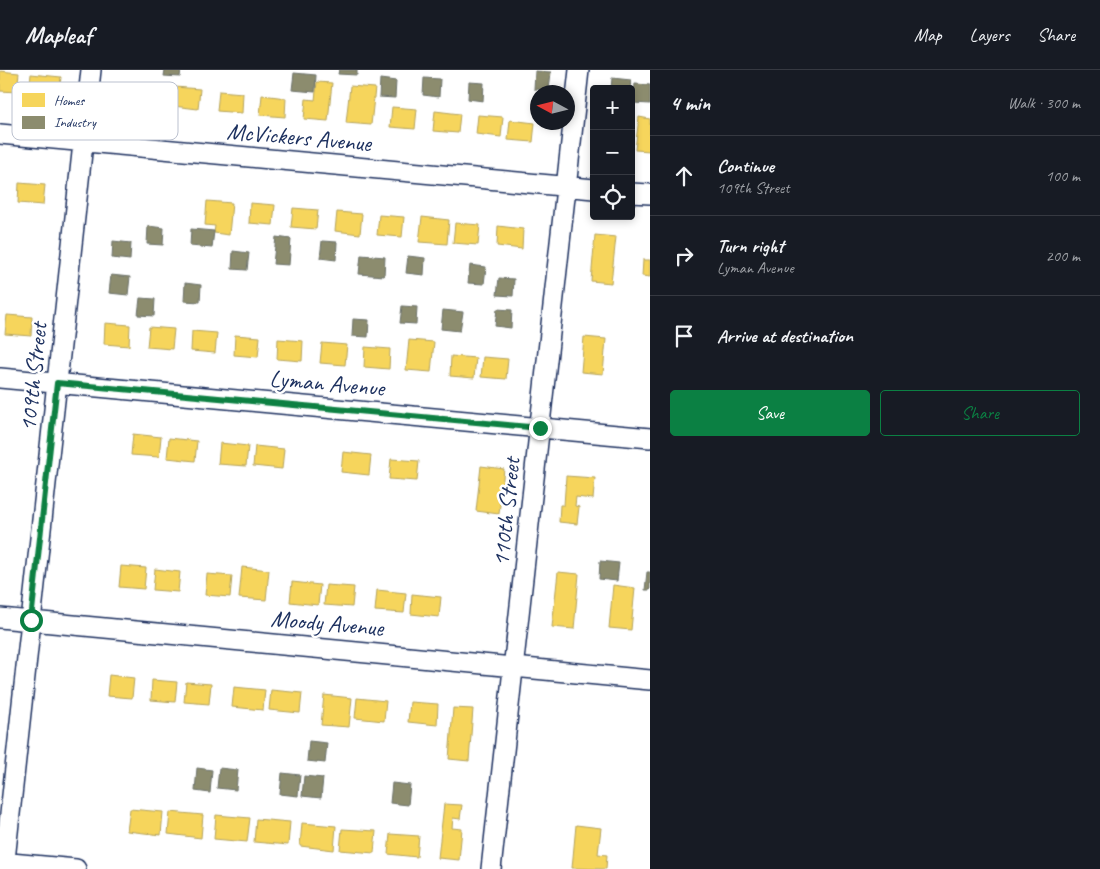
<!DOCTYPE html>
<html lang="en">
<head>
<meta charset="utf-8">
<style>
  body { margin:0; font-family:Caveat,sans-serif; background:#20242c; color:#f1f3f6 }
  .controls { position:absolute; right:15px; top:15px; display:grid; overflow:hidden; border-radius:5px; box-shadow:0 2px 8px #0003 }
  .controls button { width:45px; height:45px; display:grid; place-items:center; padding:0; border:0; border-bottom:1px solid #363941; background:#171b24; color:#f1f3f6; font:25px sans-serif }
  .compass { position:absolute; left:530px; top:15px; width:45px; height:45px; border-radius:50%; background:#171b24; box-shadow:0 2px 8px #0003; rotate:277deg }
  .stop { position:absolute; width:15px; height:15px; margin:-11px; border:4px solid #0b8043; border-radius:50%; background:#fff }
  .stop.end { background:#0b8043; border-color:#fff; box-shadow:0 1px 5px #0008 }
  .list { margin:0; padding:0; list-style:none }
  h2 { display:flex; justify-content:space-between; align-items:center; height:65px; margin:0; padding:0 20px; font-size:21px }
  h2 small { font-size:16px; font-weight:400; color:#9ea1a6 }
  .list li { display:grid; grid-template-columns:32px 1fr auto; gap:15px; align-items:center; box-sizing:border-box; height:80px; padding:0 20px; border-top:1px solid #363941 }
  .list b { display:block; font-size:19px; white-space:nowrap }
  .list p { margin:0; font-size:16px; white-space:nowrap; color:#9ea1a6 }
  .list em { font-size:16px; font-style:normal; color:#9ea1a6 }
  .actions { display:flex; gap:10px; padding:15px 20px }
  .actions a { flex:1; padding:11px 0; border:1px solid #0b8043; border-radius:5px; text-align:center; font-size:18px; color:#0b8043 }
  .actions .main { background:#0b8043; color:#fff }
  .icon { flex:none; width:28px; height:28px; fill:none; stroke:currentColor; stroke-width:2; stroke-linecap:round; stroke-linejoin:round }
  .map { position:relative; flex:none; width:650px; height:799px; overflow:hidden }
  header { display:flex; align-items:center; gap:30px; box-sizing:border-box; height:70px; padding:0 25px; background:#171b24; border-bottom:1px solid #363941 }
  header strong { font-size:24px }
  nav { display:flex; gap:28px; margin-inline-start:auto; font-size:18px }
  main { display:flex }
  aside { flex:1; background:#171b24 }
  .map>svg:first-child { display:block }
</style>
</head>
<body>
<header>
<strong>Mapleaf</strong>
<nav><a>Map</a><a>Layers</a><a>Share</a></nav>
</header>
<main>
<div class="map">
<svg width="650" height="799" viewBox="0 0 650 799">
  <rect width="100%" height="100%" fill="#fff"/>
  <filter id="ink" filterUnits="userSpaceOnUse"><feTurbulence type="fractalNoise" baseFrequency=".02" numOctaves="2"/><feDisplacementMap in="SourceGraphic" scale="10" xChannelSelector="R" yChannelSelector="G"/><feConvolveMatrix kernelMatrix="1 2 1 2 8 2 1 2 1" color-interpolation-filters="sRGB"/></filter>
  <g filter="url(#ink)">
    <path fill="#f6d55c" stroke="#b4a35d" d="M0 1 19 3 17 22 0 21Z
      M31 4 61 7 59 26 29 23Z
      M317 12 332 13 328 51 304 49 306 29 315 30Z
      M350 16 375 18 371 55 346 53Z
      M175 17 200 19 198 39 173 36Z
      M219 21 243 23 242 43 217 41Z
      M262 25 286 28 285 47 260 45Z
      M392 37 417 39 415 59 390 57Z
      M435 41 460 44 458 63 433 61Z
      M478 45 503 47 501 67 476 64Z
      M639 47 650 49V81L635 80Z
      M510 50 535 53 533 72 508 70Z
      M19 113 45 115 43 135 18 133Z
      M207 131 232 133 229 165 214 163 215 156 205 155Z
      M250 133 275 135 273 155 249 153Z
      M293 138 318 140 316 159 291 157Z
      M337 142 362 144 360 164 335 161Z
      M379 145 404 147 402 167 377 165Z
      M422 147 449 150 447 174 419 172Z
      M455 153 480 155 478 175 453 173Z
      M498 156 523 159 522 179 497 176Z
      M595 165 616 167 611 213 591 211Z
      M643 190H650V207L642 206Z
      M7 245 32 247 31 266 5 264Z
      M105 253 130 255 129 276 104 274Z
      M149 257 174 259 172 279 147 277Z
      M192 261 217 263 215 283 191 281Z
      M235 265 260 267 258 287 234 285Z
      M584 267 606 269 603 304 581 302Z
      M278 269 303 271 302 291 277 289Z
      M409 270 434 272 431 302 406 300Z
      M322 273 347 275 345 295 320 293Z
      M365 277 390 279 389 299 364 297Z
      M451 286 476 288 474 308 450 306Z
      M483 287 508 289 506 309 481 307Z
      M133 364 161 367 159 387 131 385Z
      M169 368 197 371 195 391 167 388Z
      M220 373 248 376 246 396 218 394Z
      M255 376 284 379 282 399 253 396Z
      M343 382 371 385 369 405 341 402Z
      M391 389 419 391 417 411 389 409Z
      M481 396 504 399 499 444 476 441Z
      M566 406 595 408 593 429 576 427 575 436 579 437 577 454 559 452 560 435H564Z
      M121 496 146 498 144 519 119 517Z
      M242 497 269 500 266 530 239 528Z
      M155 499 180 502 178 522 153 520Z
      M558 502 579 504 574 559 552 557Z
      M207 504 232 506 230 527 205 525Z
      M292 512 320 515 318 535 290 532Z
      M326 515 354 517 352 537 324 535Z
      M613 515 635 518 631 560 609 558Z
      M377 520 406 523 404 543 375 541Z
      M412 524 441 527 439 547 411 544Z
      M109 605 134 608 132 628 107 626Z
      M152 610 177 612 175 632 151 630Z
      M186 612 211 614 209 634 184 632Z
      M234 617 265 620 263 640 232 637Z
      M271 620 302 623 300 643 269 640Z
      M324 625 352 628 349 657 321 655Z
      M357 628 386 631 384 651 355 648Z
      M410 632 438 634 437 655 408 652Z
      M453 638 473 639 469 691 449 689Z
      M444 734 462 735 460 749 453 748 452 758 462 759 459 790 438 788Z
      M130 739 163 742 161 765 127 761Z
      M170 742 203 745 201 768 168 764Z
      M216 745 250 748 247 772 214 769Z
      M256 749 290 752 288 775 254 772Z
      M302 753 336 756 334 780 300 776Z
      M576 755 601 758 598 784 607 785 606 799 572 798Z
      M342 759 376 761 374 783 340 780Z
      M390 764 419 766 417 787 388 784Z"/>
    <path fill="#8c8c6e" stroke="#6a7069" d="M165 0H181L180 7 164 6Z
      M339 0H357V5L338 4Z
      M535 1 551 2 549 20 534 19Z
      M294 3 316 5 315 22 292 20Z
      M424 8 440 9 439 27 423 25Z
      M612 8 631 10 630 19H611Z
      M380 9 396 11 395 28 379 27Z
      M469 12 484 13 483 31 468 29Z
      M635 14 650 15V34L633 33Z
      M148 156 164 158 163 175 147 174Z
      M191 159 214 161 212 178 190 176Z
      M276 167 291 169 289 195 273 194Z
      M113 171 131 173 130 190 112 188Z
      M322 171 337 172 336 190 320 188Z
      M233 181 249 183 247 200 232 199Z
      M361 185 385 187 384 206 359 204Z
      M408 186 425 188 424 205 406 203Z
      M470 195 486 197 484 214 468 213Z
      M111 205 130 207 128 225 109 223Z
      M499 208 514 209 513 226 497 225Z
      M185 213 201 215 200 232 184 231Z
      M140 228 155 229 154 246 138 245Z
      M402 236 417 237 416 254 400 253Z
      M497 239 512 240 511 258 495 256Z
      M443 240 463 242 460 261 441 259Z
      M353 249 369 250 368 267 352 266Z
      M600 491 619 493 617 511 599 509Z
      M647 502H650V520H645Z
      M309 671 327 673 325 693 307 691Z
      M197 698 212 700 210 723 195 721Z
      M219 698 238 700 236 720 217 718Z
      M282 703 300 705 298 726 280 724Z
      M304 706 323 708 321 728 302 726Z
      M392 713 410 715 408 735 390 733Z"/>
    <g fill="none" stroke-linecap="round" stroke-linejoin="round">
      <g stroke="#1b2f5e" stroke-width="22">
        <path id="street" d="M0 64 594 119
          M631 123 650 124
          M0 308 650 368
          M0 548 650 610
          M0 792 76 799
          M4 799 91 0
          M491 799 579 0"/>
      </g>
      <use href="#street" stroke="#fff" stroke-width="19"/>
    </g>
  </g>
  <g fill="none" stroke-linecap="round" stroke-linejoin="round" filter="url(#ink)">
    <path stroke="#0b8043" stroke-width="6" d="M31 550 57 313 540 358"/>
  </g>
  <g text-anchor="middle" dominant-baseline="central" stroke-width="5" stroke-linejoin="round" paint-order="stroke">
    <g font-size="24" fill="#1b2f5e" stroke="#fff">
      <text transform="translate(299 67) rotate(5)">McVickers Avenue</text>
      <text transform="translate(33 307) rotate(-84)">109th Street</text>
      <text transform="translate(327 313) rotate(5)">Lyman Avenue</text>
      <text transform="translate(506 442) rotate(-84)">110th Street</text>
      <text transform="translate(327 553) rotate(5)">Moody Avenue</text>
    </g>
  </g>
  <rect x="12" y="12" width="166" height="58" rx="8" fill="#fff" stroke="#bbc1cf" stroke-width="1"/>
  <rect x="22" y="23" width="23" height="14" fill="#f6d55c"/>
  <rect x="22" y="46" width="23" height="13" fill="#8c8c6e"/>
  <g font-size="14" fill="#1b2f5e">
    <text x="54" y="35">Homes</text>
    <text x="54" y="57">Industry</text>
  </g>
</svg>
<div class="controls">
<button>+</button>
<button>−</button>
<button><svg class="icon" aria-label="locate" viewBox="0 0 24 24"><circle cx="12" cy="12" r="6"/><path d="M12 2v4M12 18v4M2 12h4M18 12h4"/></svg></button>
</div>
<svg class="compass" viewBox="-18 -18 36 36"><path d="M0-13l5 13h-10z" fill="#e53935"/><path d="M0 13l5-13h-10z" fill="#9ea1a6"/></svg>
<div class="stop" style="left:31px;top:550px"></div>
<div class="stop end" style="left:540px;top:358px"></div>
</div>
<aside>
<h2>4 min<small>Walk · 300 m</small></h2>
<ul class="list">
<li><svg class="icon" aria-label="ahead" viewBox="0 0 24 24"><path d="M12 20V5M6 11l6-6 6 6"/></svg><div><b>Continue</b><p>109th Street</p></div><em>100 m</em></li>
<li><svg class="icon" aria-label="right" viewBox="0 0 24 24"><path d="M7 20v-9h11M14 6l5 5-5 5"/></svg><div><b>Turn right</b><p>Lyman Avenue</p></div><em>200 m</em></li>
<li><svg class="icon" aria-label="arrive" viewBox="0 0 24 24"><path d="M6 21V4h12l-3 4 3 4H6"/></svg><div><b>Arrive at destination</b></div></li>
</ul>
<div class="actions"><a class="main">Save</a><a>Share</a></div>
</aside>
</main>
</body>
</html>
